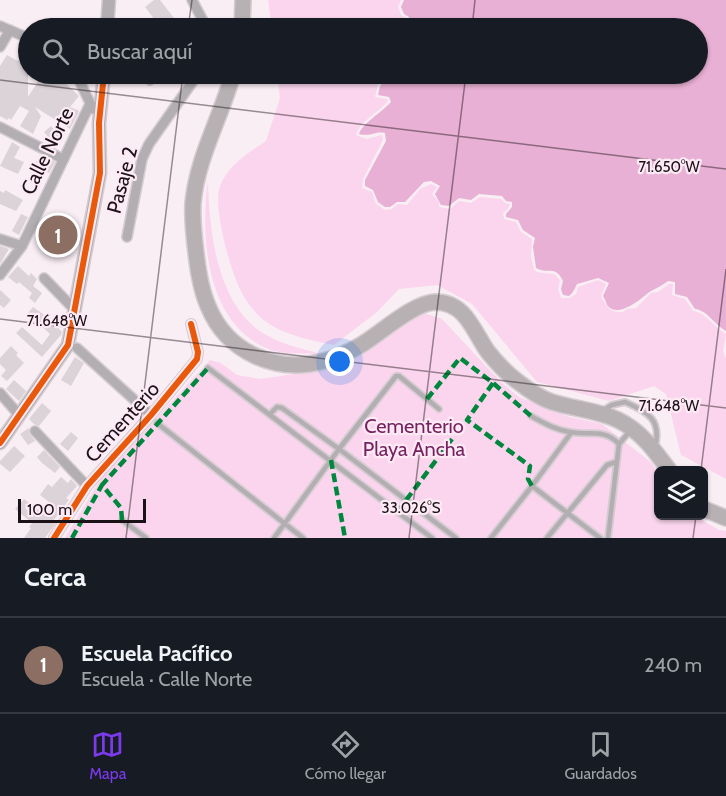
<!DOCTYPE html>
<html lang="es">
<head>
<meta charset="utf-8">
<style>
  body { margin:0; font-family:Cabin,sans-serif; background:#242831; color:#f1f3f6 }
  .controls { position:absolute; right:18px; bottom:18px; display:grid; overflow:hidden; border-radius:9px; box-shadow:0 2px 4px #0004 }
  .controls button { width:54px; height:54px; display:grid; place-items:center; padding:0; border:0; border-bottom:2px solid #363941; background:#171b24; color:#f1f3f6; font:30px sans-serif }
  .scale { position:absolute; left:18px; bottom:15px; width:128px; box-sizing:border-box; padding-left:6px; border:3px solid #1a1217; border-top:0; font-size:16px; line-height:21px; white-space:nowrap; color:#1a1217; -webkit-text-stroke:4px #fdeaf5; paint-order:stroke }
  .you { position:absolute; left:340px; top:362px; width:21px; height:21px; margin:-15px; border:4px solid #fff; border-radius:50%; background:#1a73e8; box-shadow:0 0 0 9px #1a73e833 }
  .badge { display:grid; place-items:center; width:39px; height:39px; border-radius:50%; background:#7c3aed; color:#fff; font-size:20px; font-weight:700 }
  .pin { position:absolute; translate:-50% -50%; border:3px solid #fff; box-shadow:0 2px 6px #0006 }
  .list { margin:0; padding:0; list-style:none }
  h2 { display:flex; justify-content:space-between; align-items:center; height:78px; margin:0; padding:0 24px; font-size:26px }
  h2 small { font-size:20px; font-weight:400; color:#9ea1a6 }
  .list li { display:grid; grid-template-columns:39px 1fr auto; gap:18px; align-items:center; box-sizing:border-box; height:96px; padding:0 24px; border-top:2px solid #363941 }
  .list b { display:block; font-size:22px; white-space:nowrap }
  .list p { margin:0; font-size:20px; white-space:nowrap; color:#9ea1a6 }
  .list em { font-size:20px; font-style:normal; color:#9ea1a6 }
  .icon { flex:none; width:33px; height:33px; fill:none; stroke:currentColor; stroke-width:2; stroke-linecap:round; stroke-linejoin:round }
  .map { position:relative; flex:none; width:726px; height:538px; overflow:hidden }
  .search { position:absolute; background:#171b24; box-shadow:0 2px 4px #0004; left:18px; right:18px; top:18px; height:66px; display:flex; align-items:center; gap:15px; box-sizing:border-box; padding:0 21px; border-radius:33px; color:#9ea1a6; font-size:22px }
  .sheet { height:174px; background:#171b24 }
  nav { display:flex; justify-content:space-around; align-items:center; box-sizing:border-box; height:84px; border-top:2px solid #363941; background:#171b24; font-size:16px; color:#9ea1a6 }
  nav a { display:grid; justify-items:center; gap:3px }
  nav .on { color:#7c3aed }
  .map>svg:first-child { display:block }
</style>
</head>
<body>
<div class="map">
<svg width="726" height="538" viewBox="0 0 726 538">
  <rect width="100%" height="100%" fill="#f9eef4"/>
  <path fill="#fbd5ed" d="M268 0H401L398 7 401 15 406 18V28H272Z
    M277 74H388L378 84 375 97 387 99 388 101C378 113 360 121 356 135L367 139 382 135 383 140 363 179 362 188 372 192 376 204 385 210 392 209 398 204 407 205 420 189 431 184 437 187 432 194 439 202V207L450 209 459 201 471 203 480 197 501 199 505 203 510 204 507 210 503 213 504 219 516 222 521 232 532 239 531 257 534 270C544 277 553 268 560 281L558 289 561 298H570L576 294 578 287 598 280 606 284 601 296C607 307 610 313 623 312L627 309 636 308 651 293 658 292 669 284H673L672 295 685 299 693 311C705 312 714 327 726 334L723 351 726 359V479L681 455 666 394 654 386 609 401 537 382 472 304 437 285 399 289 377 312 334 345C310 340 286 336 265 321 257 315 246 302 242 293 231 274 214 211 219 190 225 167 248 153 266 141L280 98Z
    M208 180C209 229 216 297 257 329 275 343 300 348 321 354 306 353 286 355 271 350 206 326 200 237 208 180Z
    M418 311 442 319 501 382 519 397 566 416 602 424 652 463 658 473V516H695L719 530 726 531V538H65L101 478 210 360 221 363 237 375 260 379 307 372 356 356Z"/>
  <path fill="#e8b0d4" d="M404 0H726V331C715 325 707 310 695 309L687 297 675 294V282L668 281C662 286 652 290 648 293 640 300 617 319 607 305 606 302 605 299 603 296L609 283 598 278 577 284 573 292 569 296 563 295 561 289 563 281C555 264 548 275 536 268L533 247 535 238 523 230 518 220 506 217V214L512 207V202L506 201 502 196 479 194 471 200 459 198 449 206 441 205 435 194 440 186 431 181 424 182 405 202H397L390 207H385L378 202 373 190 365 186V180L386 141 385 133C374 131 372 137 359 134 362 124 383 111 391 102L389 97 378 95 380 86 391 74H698V28H408L409 17 404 14 401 7Z"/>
  <path fill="#dcd3d8" d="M154 0H160L177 22 169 28H161L145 7Z
    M27 45 28 60 26 65 28 66V97L43 74H69L63 81 79 96 70 107 79 111 70 129 35 107 41 116 33 134 20 126 29 111 20 106 11 120 9 118 7 120 0 116V66L7 55 18 61Z
    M51 126 61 137 54 144 44 132Z
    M12 142 20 147 14 158 24 162 18 174 0 166Z
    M40 155 55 162 49 173 34 166Z
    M5 190 23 200 16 211 0 204V191L4 193Z
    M21 214 28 217 19 235 12 231Z
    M0 246 9 249 0 264Z
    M18 266 29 276 31 273 37 279 33 286 42 293 35 303 29 298 32 293 19 282 17 284 8 277Z
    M0 290 11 300 4 308 0 305Z
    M33 307 50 319 62 332 61 335 42 357 16 333 22 327 42 345 50 334 28 313Z
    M11 346 18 353 16 355 24 363 7 381 1 376 6 370 0 364V358Z
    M75 357 84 363 71 386 61 380Z
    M14 380 26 391 19 401 6 389Z
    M42 403 51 411 39 426 34 424 29 419Z
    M29 428V433L35 441 28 445 20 434Z
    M71 432 78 438 68 451 60 444Z
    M14 446 25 456 10 472 0 464V461Z
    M44 450 60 467 55 473 42 463 37 457Z
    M61 477 68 483 71 479 77 486 66 498 69 500 53 521 56 523 45 538H24L31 528 29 527 32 523 15 509 24 499 46 516 53 505 40 495 48 484 52 487Z"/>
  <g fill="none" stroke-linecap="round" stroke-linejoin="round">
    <g stroke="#d4ccd1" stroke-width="8">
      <path id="service" d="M110 21 125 28
        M149 74 150 82
        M208 368 432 538
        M439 409 399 376H396L339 449 456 538
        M602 411 612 405 625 402C648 412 662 420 655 447
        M270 414 277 407 282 408 339 449 274 538
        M531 416C544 423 556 430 570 432 590 436 604 428 619 444
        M157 423 303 538
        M532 486 571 433
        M122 520 146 538
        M491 538 532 486 600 538
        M547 538 607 465 616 462
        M608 538 619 444 630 431"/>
    </g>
    <g stroke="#d4ccd1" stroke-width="12">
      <path id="minor" d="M192 0 207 28
        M0 26 28 38
        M0 47 10 30
        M76 74 93 109
        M0 127 63 159
        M127 237 142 159 149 144 198 74
        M0 239 22 246
        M0 275 22 246 90 104
        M44 278 75 310
        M77 348 151 415
        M0 393 19 415
        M35 431 87 486
        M54 538 87 486 151 415 197 359 198 352 191 324"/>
    </g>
    <g stroke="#d4ccd1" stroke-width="15">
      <path id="tertiary" d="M107 28 109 0
        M0 443 68 345 100 173 99 123 104 74"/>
    </g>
    <g stroke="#d4ccd1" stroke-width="18">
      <path id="primary" d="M242 28 243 0
        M233 74C221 117 197 158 193 203 192 220 194 237 196 253 198 271 201 290 208 306 227 353 277 374 324 361 336 358 351 351 361 345 381 333 413 303 435 302 466 302 473 331 488 352 497 363 506 373 517 381 527 389 540 398 552 402 574 409 597 410 618 420 641 431 655 451 669 470
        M704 509 726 518"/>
    </g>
    <use href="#service" stroke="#b3aeb1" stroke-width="4.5"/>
    <use href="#minor" stroke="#b3aeb1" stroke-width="9"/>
    <use href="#tertiary" stroke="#b3aeb1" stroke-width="12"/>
    <use href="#primary" stroke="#b8b1b4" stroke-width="15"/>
    <path stroke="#00873e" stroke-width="4.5" stroke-dasharray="9 4.5" stroke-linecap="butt" d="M493 383 467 420 530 466 528 479 532 486
      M427 399 460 358 493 383 531 416
      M331 460 345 538
      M398 511 452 439
      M122 520 121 508 102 485 208 368
      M72 538 102 485"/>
    <g stroke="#fdeaf5" stroke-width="10">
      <path id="cycleway" d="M0 443 68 345 100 173 99 123 104 74
        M54 538 87 486 151 415 197 359 198 352 191 324"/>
    </g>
    <use href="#cycleway" stroke="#e8590c" stroke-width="6"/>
  </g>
  <path fill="none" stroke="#1a1217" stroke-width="1.5" stroke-opacity="0.45" d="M188 28 192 0M472 28 475 0M0 80 726 169M0 319 726 408M701 470 726 269M126 538 183 74M409 538 466 74M693 538 696 516"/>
  <g text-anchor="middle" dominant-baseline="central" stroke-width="4.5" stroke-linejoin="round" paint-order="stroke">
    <g font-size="20" fill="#1a1217" stroke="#fdeaf5">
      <text transform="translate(47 151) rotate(-64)">Calle Norte</text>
      <text transform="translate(122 180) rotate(-75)">Pasaje 2</text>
      <text transform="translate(122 422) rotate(-48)">Cementerio</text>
    </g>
    <g font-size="20" fill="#772260" stroke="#fdeaf5">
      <text x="414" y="426">Cementerio<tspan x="414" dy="23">Playa Ancha</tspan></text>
    </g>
  </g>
  <g font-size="15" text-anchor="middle" fill="#1a1217" stroke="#fdeaf5" stroke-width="4.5" stroke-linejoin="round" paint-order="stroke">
    <text x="669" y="172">71.650°W</text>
    <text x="57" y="326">71.648°W</text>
    <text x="669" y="411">71.648°W</text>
    <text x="411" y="513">33.026°S</text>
  </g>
</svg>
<div class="controls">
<button><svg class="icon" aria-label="layers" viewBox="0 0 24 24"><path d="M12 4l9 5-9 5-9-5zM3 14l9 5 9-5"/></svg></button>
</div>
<div class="scale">100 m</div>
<div class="you"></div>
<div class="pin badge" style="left:58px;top:235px;background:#8d6e63">1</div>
<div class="search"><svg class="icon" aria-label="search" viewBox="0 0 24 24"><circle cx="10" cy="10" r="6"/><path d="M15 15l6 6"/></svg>Buscar aquí</div>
</div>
<section class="sheet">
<h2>Cerca<small></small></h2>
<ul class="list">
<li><span class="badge" style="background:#8d6e63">1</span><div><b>Escuela Pacífico</b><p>Escuela · Calle Norte</p></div><em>240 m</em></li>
</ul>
</section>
<nav>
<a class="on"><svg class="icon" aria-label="map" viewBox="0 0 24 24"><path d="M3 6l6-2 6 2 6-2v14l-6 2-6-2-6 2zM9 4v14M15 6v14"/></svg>Mapa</a>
<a><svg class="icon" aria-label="directions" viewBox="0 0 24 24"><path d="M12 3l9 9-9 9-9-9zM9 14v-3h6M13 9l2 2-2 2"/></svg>Cómo llegar</a>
<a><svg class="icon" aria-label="saved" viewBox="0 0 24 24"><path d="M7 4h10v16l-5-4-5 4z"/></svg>Guardados</a>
</nav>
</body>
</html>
